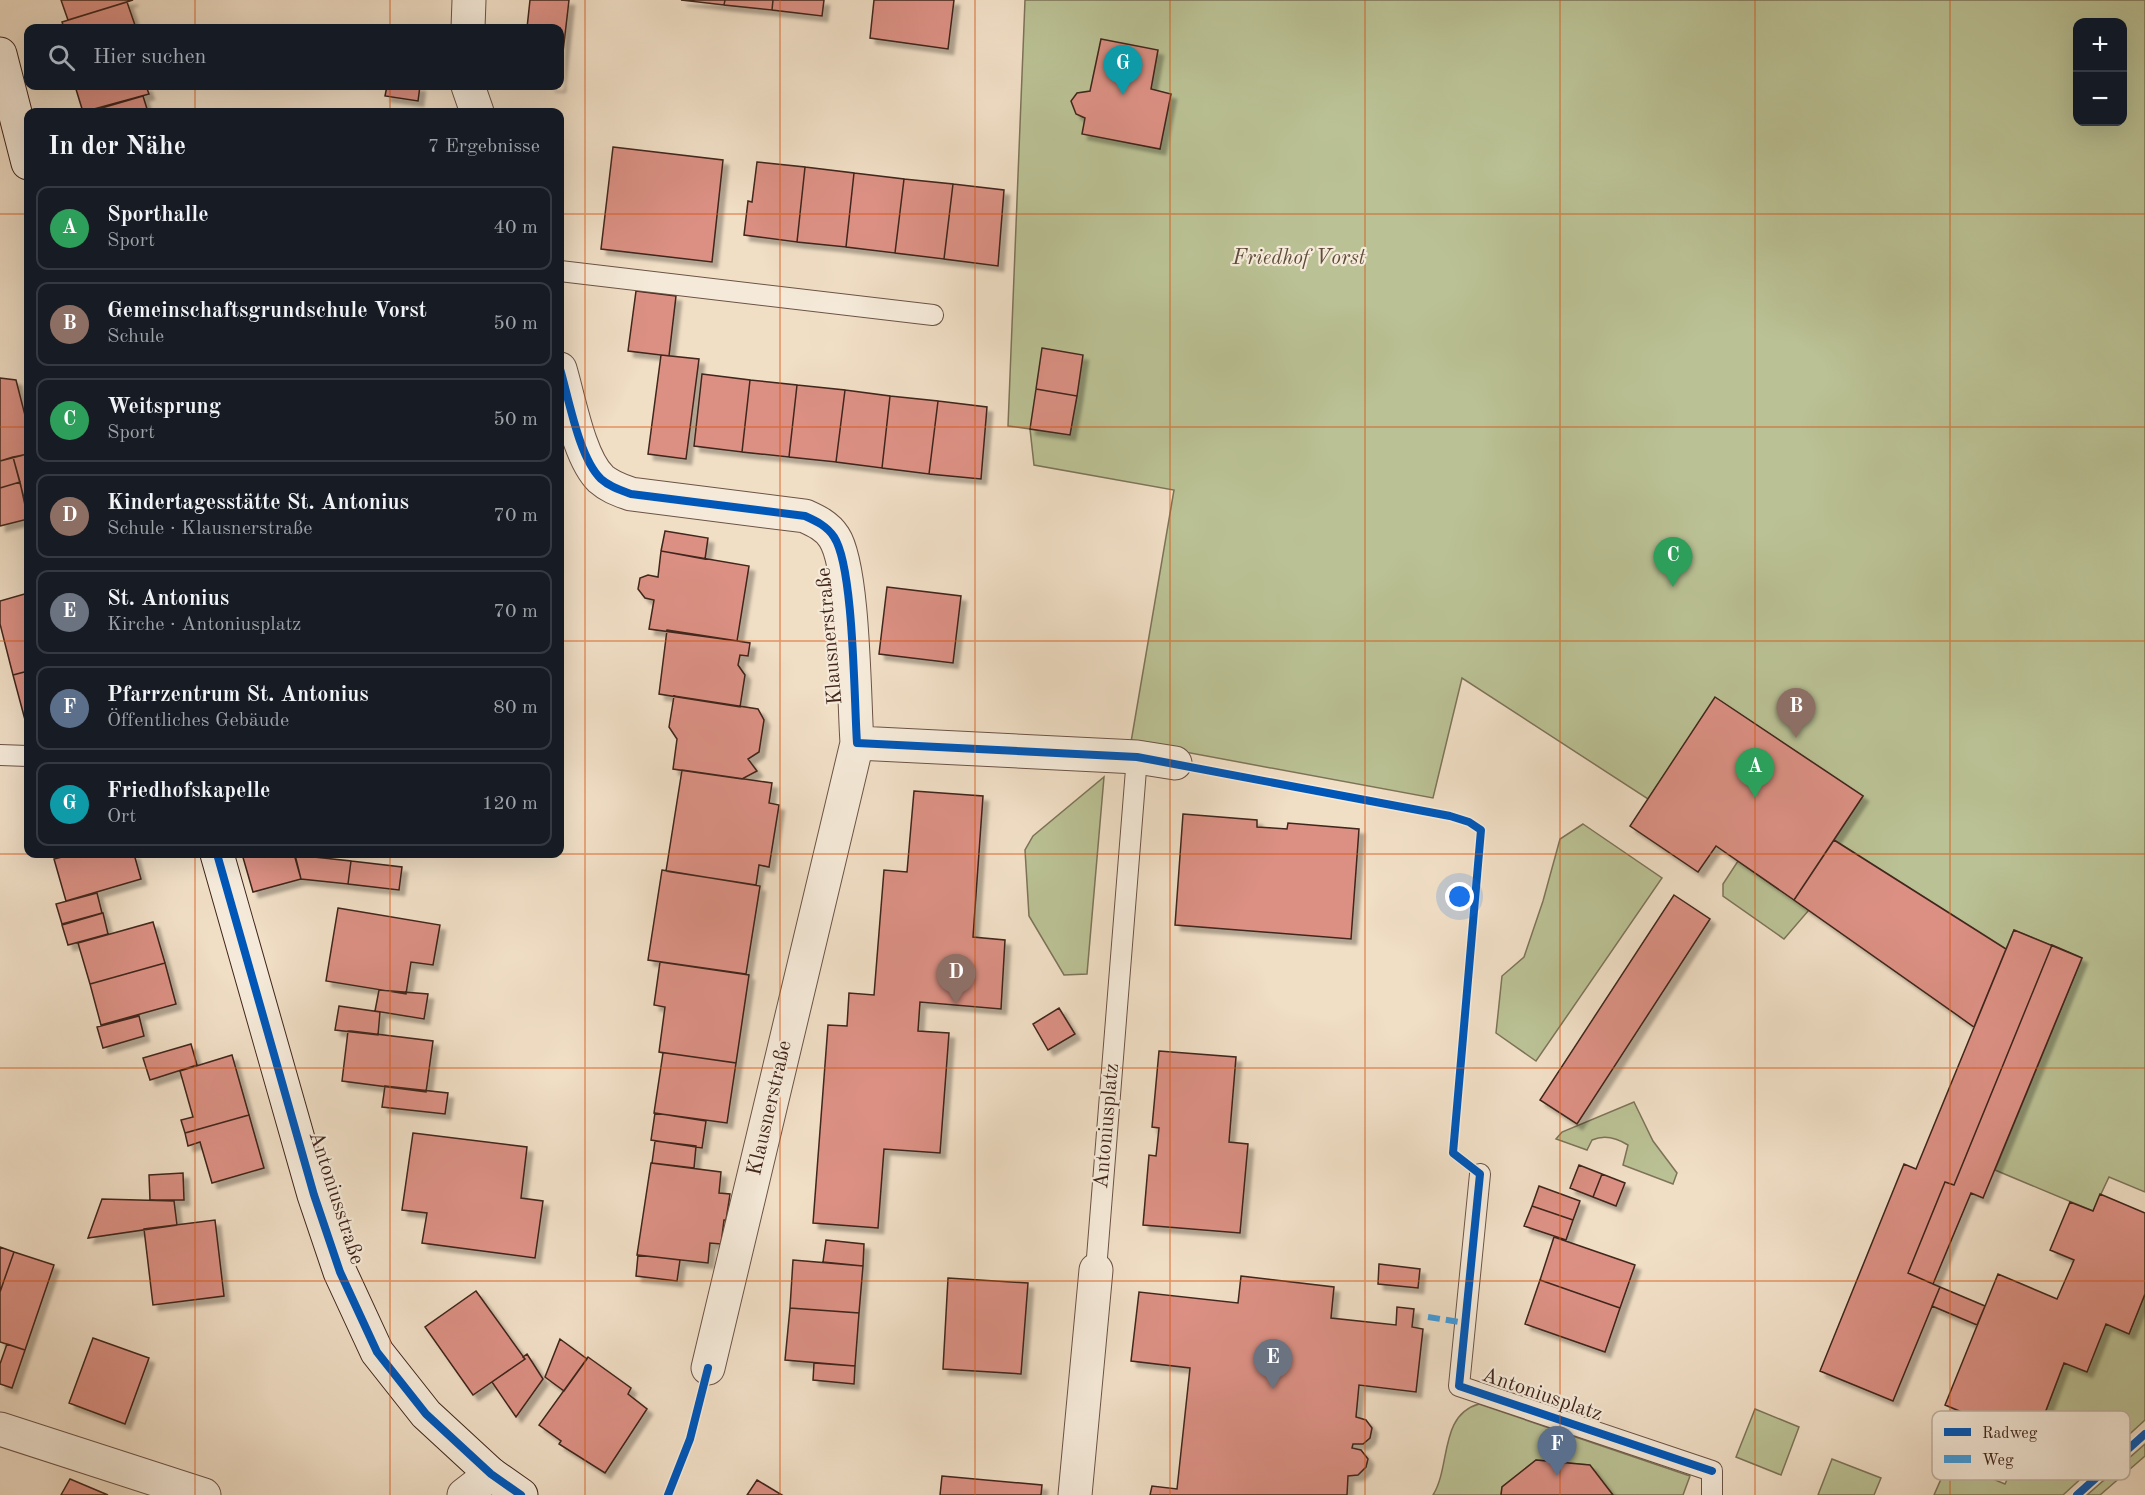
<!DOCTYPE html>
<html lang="de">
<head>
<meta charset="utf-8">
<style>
  body { margin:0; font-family:"Old Standard TT",serif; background:#242831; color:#f1f3f6 }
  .controls { position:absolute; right:18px; top:18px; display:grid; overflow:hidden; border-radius:12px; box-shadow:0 6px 24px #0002 }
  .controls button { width:54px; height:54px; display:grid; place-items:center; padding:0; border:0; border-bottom:2px solid #363941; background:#171b24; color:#f1f3f6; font:30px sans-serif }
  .you { position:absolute; left:1460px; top:897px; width:21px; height:21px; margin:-15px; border:4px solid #fff; border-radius:50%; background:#1a73e8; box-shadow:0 0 0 9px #1a73e833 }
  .badge { display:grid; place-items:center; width:39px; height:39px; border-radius:50%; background:#ea580c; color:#fff; font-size:20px; font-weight:700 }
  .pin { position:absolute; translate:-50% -50px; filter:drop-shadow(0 2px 3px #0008) }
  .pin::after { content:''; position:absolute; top:32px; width:21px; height:18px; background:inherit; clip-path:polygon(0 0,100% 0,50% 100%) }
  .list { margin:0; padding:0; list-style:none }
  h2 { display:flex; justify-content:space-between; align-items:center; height:78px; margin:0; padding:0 24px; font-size:26px }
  h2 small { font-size:20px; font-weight:400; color:#9ea1a6 }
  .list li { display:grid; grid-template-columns:39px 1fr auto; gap:18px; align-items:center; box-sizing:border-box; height:84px; margin:0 12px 12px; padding:0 12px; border:2px solid #363941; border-radius:12px }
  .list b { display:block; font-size:22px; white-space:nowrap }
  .list p { margin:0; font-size:20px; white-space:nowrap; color:#9ea1a6 }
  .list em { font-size:20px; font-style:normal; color:#9ea1a6 }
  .icon { flex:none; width:33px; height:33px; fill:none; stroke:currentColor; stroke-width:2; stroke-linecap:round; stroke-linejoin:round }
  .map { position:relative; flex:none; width:2145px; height:1495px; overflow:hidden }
  .search { position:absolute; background:#171b24; box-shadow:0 6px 24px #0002; left:24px; top:24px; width:540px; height:66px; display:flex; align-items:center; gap:15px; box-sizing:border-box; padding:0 21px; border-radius:12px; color:#9ea1a6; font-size:22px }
  .panel { position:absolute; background:#171b24; box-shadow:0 6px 24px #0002; left:24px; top:108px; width:540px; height:750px; border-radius:12px }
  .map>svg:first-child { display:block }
</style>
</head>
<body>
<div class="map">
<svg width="2145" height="1495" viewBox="0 0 2145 1495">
  <defs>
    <filter id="shadow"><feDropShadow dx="5.5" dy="5.5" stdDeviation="1.5" flood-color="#0004"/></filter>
  </defs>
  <rect width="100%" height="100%" fill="#f0dec5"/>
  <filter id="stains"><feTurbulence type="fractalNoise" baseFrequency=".00333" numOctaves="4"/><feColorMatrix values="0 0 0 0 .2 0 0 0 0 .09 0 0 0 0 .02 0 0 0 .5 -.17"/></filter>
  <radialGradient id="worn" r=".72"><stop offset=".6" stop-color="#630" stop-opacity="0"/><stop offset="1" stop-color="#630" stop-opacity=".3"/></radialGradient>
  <path fill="#bac194" stroke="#7d7358" stroke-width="1.5" fill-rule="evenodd" d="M1025 0H2145V1192L2109 1177 2093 1211 1995 1170 2082 958 2014 930 2006 949 1834 840 1863 796 1716 698 1648 799 1462 678 1433 798 1131 742 1174 490 1034 465 1030 429 1008 426ZM2078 22H2122V122H2078Z
    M1104 777 1087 974 1064 975 1029 916 1025 850 1033 836Z
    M1583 824 1662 878 1536 1061 1496 1033 1502 976 1524 957 1543 901 1560 839Z
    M1738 861 1809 910 1784 939 1723 896V884Z
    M1634 1102 1653 1141 1677 1173 1673 1184 1623 1165 1628 1145C1617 1138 1605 1134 1592 1140L1587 1150 1556 1139 1562 1132Z
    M2145 1294V1420L2063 1495H1934L1945 1470 1961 1466 2005 1484 2025 1439 2034 1442 2064 1363 2106 1324 2129 1333Z
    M1479 1404 1690 1476 1683 1495H1613L1589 1465 1536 1460 1502 1487 1501 1495H1433C1451 1466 1439 1415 1479 1404Z
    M1755 1409 1799 1427 1781 1475 1736 1457Z
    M2145 1444V1456L2100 1495H2087Z
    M1832 1459 1881 1478 1874 1495H1818Z"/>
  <path fill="#db9083" stroke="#40251b" stroke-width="1.5" filter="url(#shadow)" d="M61 0H133L68 20Z
    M530 0H569L559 87 549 86H560V28H527Z
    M681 0H725L724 5Z
    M725 0H773L772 10 724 5Z
    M773 0H824L822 16 772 10Z
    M874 0H954L948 49 870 38Z
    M127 2 136 28H64L62 22Z
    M1101 39 1158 50 1151 89 1171 94 1160 149 1082 134 1085 118 1076 114 1071 101 1077 93 1090 91Z
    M75 86H146L149 94 83 112Z
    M387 86H420L418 101 385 96Z
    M143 96 148 112H88Z
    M613 147 723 160 712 262 601 249Z
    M757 162 805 167 797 242 744 235 748 201 752 202Z
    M805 167 854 173 846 247 797 242Z
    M854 173 904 179 895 253 846 247Z
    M904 179 953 184 944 259 895 253Z
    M953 184 1004 190 998 266 944 259Z
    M636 291 676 296 669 356 628 351Z
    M1042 348 1083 355 1077 396 1036 389Z
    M661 355 699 359 686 459 648 454Z
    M702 374 750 380 742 452 694 446Z
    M0 378 16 380 28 427V454L0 461Z
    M750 380 797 385 789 457 742 452Z
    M797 385 845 390 836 462 789 457Z
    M1036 389 1077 396 1070 435 1030 429Z
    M845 390 890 396 882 468 836 462Z
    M890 396 938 401 929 474 882 468Z
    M938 401 987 407 981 479 929 474Z
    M28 454V513L13 457Z
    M13 457 20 482 0 488V461Z
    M20 482 28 519 0 526V488Z
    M665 531 708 538 705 559 661 551Z
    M661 551 749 566 737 641 649 629 654 600 645 598 638 589 640 578 648 575 658 577Z
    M887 587 961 596 953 663 879 654Z
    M28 593V671L13 675 0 624V601Z
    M667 630 750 643 748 656 740 655 738 665 745 675 740 707 659 694Z
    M28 671V731L13 675Z
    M674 696 758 709 764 720 759 752 748 759 757 771 742 779 673 769 677 739 669 727Z
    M1715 697 1863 796 1794 900 1716 846 1698 872 1630 826Z
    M682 770 772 783 769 803 779 805 769 867 759 865 756 885 666 871Z
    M914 791 983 796 973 937 1005 940 1001 1009 920 1002 918 1031 949 1033 940 1153 884 1149 878 1228 813 1223 828 1025 847 1026 849 993 874 995 884 870 907 872Z
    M1183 814 1257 820V827L1287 829 1288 823 1359 829 1351 939 1175 925Z
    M1834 840 2006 949 1974 1027 1794 900Z
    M74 854H134L141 879 66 901 54 859Z
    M242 854H294L301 879 253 892Z
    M295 855 351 861 348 884 301 879Z
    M351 861 402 867 399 890 348 884Z
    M662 870 760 886 746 974 648 960Z
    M97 893 102 913 62 924 56 904Z
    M1674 895 1710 919 1577 1124 1540 1100Z
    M338 908 440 925 433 965 411 962 406 994 326 981Z
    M103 913 108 934 68 945 62 925Z
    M153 922 165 963 90 984 78 943Z
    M2014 930 2082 958 1983 1198 1971 1193 1933 1284 1940 1287 1893 1401 1820 1371 1904 1164 1916 1169Z
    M2052 945 2082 958 1983 1198 1971 1193 1933 1284 1908 1273 1945 1182 1954 1185Z
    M660 962 749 975 736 1063 659 1052 665 1007 654 1005Z
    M165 963 176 1004 101 1025 90 984Z
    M379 990 428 994 424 1019 375 1011Z
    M339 1006 380 1012 378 1035 335 1030Z
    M1059 1008 1075 1034 1048 1050 1033 1024Z
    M139 1016 144 1036 103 1048 97 1027Z
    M351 1031 433 1041 426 1092 342 1081 348 1031Z
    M191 1044 197 1065 150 1080 143 1058Z
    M1159 1051 1236 1057 1229 1142 1248 1144 1240 1233 1143 1225 1149 1155 1156 1156 1159 1128 1152 1127Z
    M659 1052 736 1063 727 1123 654 1113 663 1053Z
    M232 1055 249 1115 185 1133 181 1120 193 1117 180 1071Z
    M385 1086 448 1093 445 1114 382 1107Z
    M655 1113 706 1121 702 1148 651 1140Z
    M249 1115 264 1168 212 1183 200 1142 188 1146 185 1133Z
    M413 1133 527 1147 521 1198 543 1201 535 1258 422 1243 427 1213 402 1210Z
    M655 1141 696 1146 694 1168 652 1163Z
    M651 1163 721 1172 719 1193 730 1194 726 1220H724L721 1244 710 1243 708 1263 637 1255Z
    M1579 1165 1602 1174 1593 1197 1570 1188Z
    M183 1173 184 1200H150L149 1175Z
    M1602 1174 1625 1183 1616 1206 1593 1197Z
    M1539 1186 1580 1201 1573 1220 1532 1206Z
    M2100 1194 2145 1213V1294L2129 1334 2106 1324 2087 1372 2064 1363 2034 1442 1945 1405 1998 1274 2057 1299 2074 1260 2050 1250 2070 1202 2093 1211Z
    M102 1199 174 1201 177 1225 88 1238Z
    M1532 1206 1573 1220 1566 1240 1524 1226Z
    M215 1220 224 1296 153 1305 144 1229Z
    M1554 1237 1635 1265 1620 1308 1540 1280Z
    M826 1240 864 1244 863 1266 823 1262Z
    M0 1247 14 1252 0 1292Z
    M14 1252 54 1265 25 1350 0 1342V1292Z
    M638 1255 680 1260 677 1281 636 1276Z
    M793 1260 863 1266 859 1313 790 1308Z
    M1379 1264 1420 1269 1418 1288 1378 1284Z
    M1241 1276 1334 1287 1331 1318 1396 1325 1397 1307 1414 1309 1412 1327 1423 1329 1416 1392 1359 1385 1356 1417 1366 1420 1372 1428 1370 1438 1363 1444H1353L1352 1448 1361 1450 1368 1459 1366 1467 1358 1475 1348 1476 1347 1495H1150L1152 1486 1177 1489 1190 1368 1131 1361 1139 1292 1238 1303Z
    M948 1278 1028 1283 1021 1374 943 1369Z
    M1540 1280 1620 1308 1605 1352 1525 1324Z
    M1940 1287 1985 1306 1977 1325 1932 1306Z
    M476 1291 525 1359 473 1395 425 1327Z
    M790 1308 859 1313 855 1366 785 1360Z
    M93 1338 149 1358 125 1424 69 1403Z
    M560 1339 587 1359 564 1391 545 1377Z
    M7 1344 25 1350 12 1388 0 1384V1364Z
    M527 1354 543 1379 516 1417 492 1382 525 1359 523 1357Z
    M588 1357 631 1388 628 1394 647 1409 605 1473 559 1444 561 1441 539 1425Z
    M814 1363 855 1366 854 1384 813 1380Z
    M1536 1460 1590 1465 1613 1495H1501L1502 1487Z
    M942 1476 1042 1485 1041 1495H940Z
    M70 1479 108 1495H61Z
    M757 1480 782 1495H747Z"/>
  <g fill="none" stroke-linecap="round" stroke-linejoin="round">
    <g stroke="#6c5346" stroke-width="22">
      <path id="lane" d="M560 271 933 315
        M0 755 28 756
        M1480 1174 1459 1386 1712 1471V1495
        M1096 1270 1137 757"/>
    </g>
    <g stroke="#6c5346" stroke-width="35">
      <path id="street" d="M468 28 469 0
        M468 86 477 112
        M560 369C569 399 579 458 601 479 610 487 620 490 631 494L805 516C816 521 827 526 834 537 854 567 854 701 857 743L1137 757 1175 763
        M708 1368 857 743
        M0 1429 204 1495
        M464 1495 491 1474
        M1075 1495 1096 1270"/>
    </g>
    <g stroke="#40251b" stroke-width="35">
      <path id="secondary" d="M0 54 28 163
        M217 854 314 1195 340 1272 377 1352 426 1414 491 1474 521 1495"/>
    </g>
    <use href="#lane" stroke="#f5ead9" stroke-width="20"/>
    <use href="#street" stroke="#f5ead9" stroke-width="33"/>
    <use href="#secondary" stroke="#f5ead9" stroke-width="33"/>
    <path stroke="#3f9cdf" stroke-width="6" stroke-dasharray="12 6" stroke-linecap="butt" d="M1428 1317 1466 1323"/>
    <g stroke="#f5ead9" stroke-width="11">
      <path id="cycleway" d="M560 369C569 399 579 458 601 479 610 487 620 490 631 494L805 516C816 521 827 526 834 537 854 567 854 701 857 743L1137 757 1450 816 1469 822 1481 830 1453 1153 1480 1174 1459 1386 1712 1471
        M217 854 314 1195 340 1272 377 1352 426 1414 491 1474 521 1495
        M668 1495 690 1439 708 1368
        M2077 1495 2145 1434"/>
    </g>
    <use href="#cycleway" stroke="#0057b8" stroke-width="8"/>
  </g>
  <path fill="none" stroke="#d7540e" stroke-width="1.5" stroke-opacity="0.55" d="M195 0V28M390 0V28M585 0V1495M780 0V1495M975 0V1495M1170 0V1495M1365 0V1495M1560 0V1495M1755 0V1495M1950 0V1495M195 86V112M390 86V112M0 214H28M560 214H2145M0 427H28M560 427H2145M0 641H28M560 641H2145M0 854H2145M195 854V1495M390 854V1495M0 1068H2145M0 1281H2145"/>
  <g text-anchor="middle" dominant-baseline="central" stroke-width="4.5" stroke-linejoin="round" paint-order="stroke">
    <g font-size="21" font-style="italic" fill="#5e4c39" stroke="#f5ead9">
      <text x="1299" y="258">Friedhof Vorst</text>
    </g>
    <g font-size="21" fill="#40251b" stroke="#f5ead9">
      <text transform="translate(830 636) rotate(-95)">Klausnerstraße</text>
      <text transform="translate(770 1108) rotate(-77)">Klausnerstraße</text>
      <text transform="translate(1107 1126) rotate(-85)">Antoniusplatz</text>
      <text transform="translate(336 1198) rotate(72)">Antoniusstraße</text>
      <text transform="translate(1542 1395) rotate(19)">Antoniusplatz</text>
    </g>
  </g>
  <rect x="1932" y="1411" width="198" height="69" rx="9" fill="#f5ead9" stroke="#bfafa0" stroke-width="1.5"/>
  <rect x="1944" y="1428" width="27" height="8" fill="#0057b8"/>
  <rect x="1944" y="1455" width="27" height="8" fill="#3f9cdf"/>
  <g font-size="16" fill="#40251b">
    <text x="1982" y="1438">Radweg</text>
    <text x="1982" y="1465">Weg</text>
  </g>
  <rect width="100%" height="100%" filter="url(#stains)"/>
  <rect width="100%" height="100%" fill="url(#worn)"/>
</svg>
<div class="controls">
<button>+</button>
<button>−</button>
</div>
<div class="you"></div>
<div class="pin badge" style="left:1755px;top:798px;background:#2e9e5b">A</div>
<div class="pin badge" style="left:1796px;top:738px;background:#8d6e63">B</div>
<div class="pin badge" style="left:1673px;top:587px;background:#2e9e5b">C</div>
<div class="pin badge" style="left:956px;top:1004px;background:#8d6e63">D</div>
<div class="pin badge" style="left:1273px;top:1389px;background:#6b7280">E</div>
<div class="pin badge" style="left:1557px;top:1476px;background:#5c6f8a">F</div>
<div class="pin badge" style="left:1123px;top:95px;background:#0f9aa8">G</div>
<div class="search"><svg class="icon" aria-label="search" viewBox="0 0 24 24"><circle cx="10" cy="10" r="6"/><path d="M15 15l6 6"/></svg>Hier suchen</div>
<section class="panel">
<h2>In der Nähe<small>7 Ergebnisse</small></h2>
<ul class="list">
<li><span class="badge" style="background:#2e9e5b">A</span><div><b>Sporthalle</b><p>Sport</p></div><em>40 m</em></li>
<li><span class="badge" style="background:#8d6e63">B</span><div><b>Gemeinschaftsgrundschule Vorst</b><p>Schule</p></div><em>50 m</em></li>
<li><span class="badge" style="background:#2e9e5b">C</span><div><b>Weitsprung</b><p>Sport</p></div><em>50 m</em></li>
<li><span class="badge" style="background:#8d6e63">D</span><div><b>Kindertagesstätte St. Antonius</b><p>Schule · Klausnerstraße</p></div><em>70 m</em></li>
<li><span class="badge" style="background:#6b7280">E</span><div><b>St. Antonius</b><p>Kirche · Antoniusplatz</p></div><em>70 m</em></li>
<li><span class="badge" style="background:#5c6f8a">F</span><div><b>Pfarrzentrum St. Antonius</b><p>Öffentliches Gebäude</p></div><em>80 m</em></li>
<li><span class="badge" style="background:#0f9aa8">G</span><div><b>Friedhofskapelle</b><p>Ort</p></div><em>120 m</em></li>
</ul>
</section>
</div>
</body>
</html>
